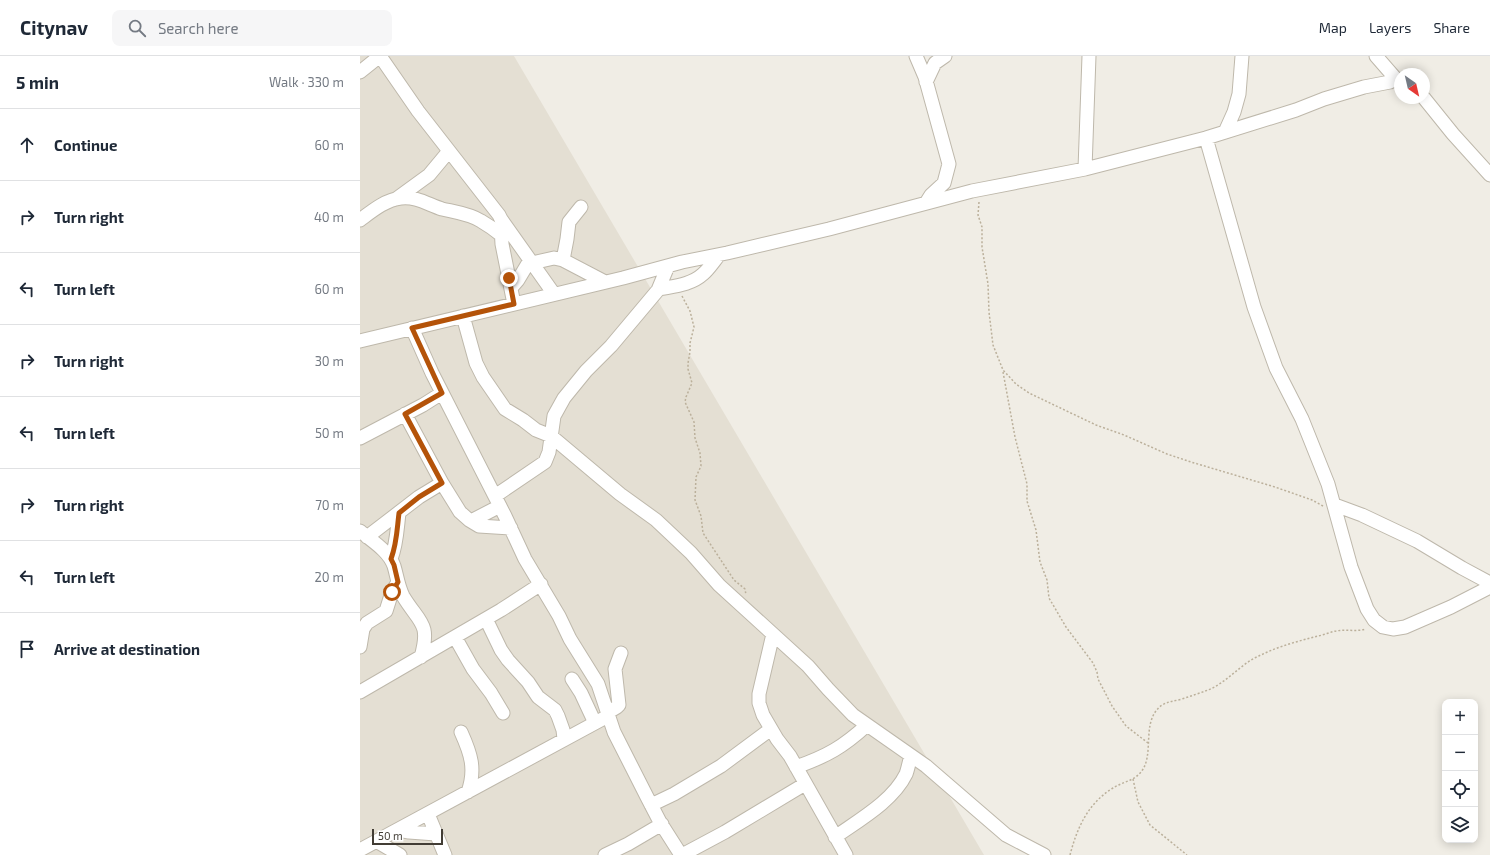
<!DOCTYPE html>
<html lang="en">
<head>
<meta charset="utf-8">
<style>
  body { margin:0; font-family:"Exo 2",sans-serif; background:#f6f6f7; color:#1f2937 }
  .controls { position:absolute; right:12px; bottom:12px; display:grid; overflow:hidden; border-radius:8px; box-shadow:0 2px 10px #0003 }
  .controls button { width:36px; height:36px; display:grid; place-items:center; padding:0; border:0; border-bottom:1px solid #e0e1e3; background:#fff; color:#1f2937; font:20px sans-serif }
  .compass { position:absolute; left:1034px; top:12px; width:36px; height:36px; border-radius:50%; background:#fff; box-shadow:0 2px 10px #0003; rotate:146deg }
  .scale { position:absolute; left:12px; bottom:10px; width:71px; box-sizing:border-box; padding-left:4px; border:2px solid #423d35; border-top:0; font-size:11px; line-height:14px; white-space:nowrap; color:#423d35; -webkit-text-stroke:3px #fff; paint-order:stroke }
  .stop { position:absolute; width:12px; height:12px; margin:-9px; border:3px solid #b45309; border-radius:50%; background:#fff }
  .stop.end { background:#b45309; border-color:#fff; box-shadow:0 1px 4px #0008 }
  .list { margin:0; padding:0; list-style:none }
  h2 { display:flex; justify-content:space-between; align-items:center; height:52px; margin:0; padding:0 16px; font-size:17px }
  h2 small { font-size:13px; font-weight:400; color:#747a83 }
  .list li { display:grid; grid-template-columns:26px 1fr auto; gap:12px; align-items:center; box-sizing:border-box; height:72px; padding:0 16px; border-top:1px solid #e0e1e3 }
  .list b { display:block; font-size:15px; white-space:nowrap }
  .list em { font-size:13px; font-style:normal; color:#747a83 }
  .icon { flex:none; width:22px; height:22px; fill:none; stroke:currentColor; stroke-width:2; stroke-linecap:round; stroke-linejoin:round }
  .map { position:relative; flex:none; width:1130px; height:799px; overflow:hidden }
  header { display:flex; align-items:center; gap:24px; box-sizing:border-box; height:56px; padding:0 20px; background:#fff; border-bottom:1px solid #e0e1e3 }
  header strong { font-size:19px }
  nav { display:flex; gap:22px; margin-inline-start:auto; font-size:14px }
  .search { width:280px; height:36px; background:#f6f6f7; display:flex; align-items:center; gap:10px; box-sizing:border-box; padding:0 14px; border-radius:8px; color:#747a83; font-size:15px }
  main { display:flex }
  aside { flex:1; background:#fff }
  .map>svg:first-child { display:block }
</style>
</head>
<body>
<header>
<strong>Citynav</strong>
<div class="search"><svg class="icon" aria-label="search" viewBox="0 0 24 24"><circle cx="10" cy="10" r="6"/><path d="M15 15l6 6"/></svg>Search here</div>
<nav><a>Map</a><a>Layers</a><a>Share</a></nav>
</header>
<main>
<aside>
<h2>5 min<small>Walk · 330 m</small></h2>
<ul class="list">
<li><svg class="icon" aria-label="ahead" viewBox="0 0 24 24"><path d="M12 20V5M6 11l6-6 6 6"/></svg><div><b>Continue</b></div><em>60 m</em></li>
<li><svg class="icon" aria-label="right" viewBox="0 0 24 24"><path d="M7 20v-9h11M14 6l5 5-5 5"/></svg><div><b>Turn right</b></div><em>40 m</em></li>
<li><svg class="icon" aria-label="left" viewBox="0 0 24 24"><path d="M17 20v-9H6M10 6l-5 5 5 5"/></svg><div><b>Turn left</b></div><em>60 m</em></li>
<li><svg class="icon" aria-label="right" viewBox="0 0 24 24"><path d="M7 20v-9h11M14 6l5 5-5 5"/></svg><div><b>Turn right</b></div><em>30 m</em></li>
<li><svg class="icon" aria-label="left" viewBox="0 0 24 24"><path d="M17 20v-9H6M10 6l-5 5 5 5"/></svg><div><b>Turn left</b></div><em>50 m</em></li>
<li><svg class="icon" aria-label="right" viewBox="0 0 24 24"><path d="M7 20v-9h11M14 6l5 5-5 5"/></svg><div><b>Turn right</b></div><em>70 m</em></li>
<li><svg class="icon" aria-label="left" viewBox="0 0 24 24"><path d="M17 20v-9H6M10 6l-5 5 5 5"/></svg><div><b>Turn left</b></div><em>20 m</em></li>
<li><svg class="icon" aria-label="arrive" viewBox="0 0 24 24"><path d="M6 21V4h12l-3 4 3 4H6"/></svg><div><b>Arrive at destination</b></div></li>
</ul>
</aside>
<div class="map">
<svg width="1130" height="799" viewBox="0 0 1130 799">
  <rect width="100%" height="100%" fill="#f0ede5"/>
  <path fill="#e4dfd3" d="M0 0H154L624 799H0Z"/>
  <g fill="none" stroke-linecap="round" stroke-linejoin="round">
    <g stroke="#beb8ab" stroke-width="15">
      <path id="minor" d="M556 0 565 21 589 108 584 127 571 139 566 147
        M1016 0 1036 23
        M0 16 20 0 58 55 139 159 141 163 194 238
        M566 26 575 7 585 0
        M1064 42 1093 78 1130 119
        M865 76 874 56 879 38 882 0
        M846 82 894 251 916 312 942 363 968 428 991 511 1007 553 1014 564 1023 571 1033 573 1045 571 1091 551 1130 531
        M725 113 729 0
        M36 143 69 119 89 95
        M0 164C12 155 25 144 41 142 56 140 69 149 82 153 95 156 110 158 121 165 128 169 135 174 141 179
        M141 171 142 188 154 248
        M203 204 207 183 209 166 221 151
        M172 207 194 202 203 204 245 226
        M151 232 158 224 170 204
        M299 233C314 230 331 229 343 218 349 213 354 205 359 199
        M103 260 116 307 123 321 145 353 163 364 176 374 191 380 260 438 296 464 331 497 359 529 448 610 468 633 493 659 566 710 646 779 684 799
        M52 272 72 317 145 460 165 503 199 560 210 583 238 628 254 676 287 741 300 766 321 799
        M0 285 263 222 322 206 367 197 469 173 612 135 725 113 846 82 936 54 964 43 1004 31 1030 26 1036 23 1040 26
        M45 358 82 427 100 456 109 464 119 470 151 472
        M0 382 63 349 82 337
        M135 440 185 406 189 396 194 360 204 342 226 315 251 290 298 234 308 210
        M975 449 1002 459 1057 485 1102 512 1130 527
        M111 465 140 450
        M0 475C12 485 29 495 34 510 37 520 38 530 43 540 59 567 71 566 61 601
        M7 481 59 441 82 427
        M31 503C37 487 37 473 39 457
        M126 563 141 594 148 604 168 626 178 641 195 654 198 660 203 674 204 683
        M413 578 399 638V647L403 659 417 683 430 700 486 799
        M95 581 113 613 131 637 143 657
        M0 591 3 573 7 567 26 555 32 536 38 526
        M212 623 221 637 235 667
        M0 636 141 554 181 528
        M247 657 257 651 259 649 255 613 261 597
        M101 676C111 698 116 713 108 736
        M436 711C467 700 483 691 507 669
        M291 749 314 738 361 710 411 673
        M68 758 85 799
        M38 774 49 776 76 778
        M475 781C499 764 533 745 546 718 548 713 549 706 551 700
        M16 785 40 799
        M0 794 248 660
        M245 799 268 788 302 768
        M322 799 365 776 445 728"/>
    </g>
    <path stroke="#bbb09b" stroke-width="1.5" stroke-dasharray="2 2" stroke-linecap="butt" d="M619 146 618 159 622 171V191L628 228 629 256 633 289 643 314 656 328 669 337 736 369 764 379 807 398 831 406 915 431 952 444 963 450
      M322 240 330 255 334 271 330 287V296L328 307V313L332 327 326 341 325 346 334 366 335 382 340 397 341 410 336 421 335 444 341 460 343 477 374 524 385 533 386 539
      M643 316 655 381 667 428V445L676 474 680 506 687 524 689 542 706 571 733 607 737 616 738 623 752 650 766 670 788 687
      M773 723 778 746 790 769 827 799
      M710 799C717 772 728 747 753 732 762 726 774 725 781 716 794 700 783 672 796 655 803 645 812 646 822 643 831 640 840 637 848 634 868 626 881 607 901 599 919 590 939 585 958 580 964 579 970 576 976 575 986 573 996 576 1006 573"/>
    <use href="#minor" stroke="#fff" stroke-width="13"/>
  </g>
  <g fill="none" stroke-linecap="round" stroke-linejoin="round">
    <path stroke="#b45309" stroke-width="5" d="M32 536 38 526 34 509 31 503C37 487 37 473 39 457L59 441 82 427 45 358 82 337 52 272 154 248 149 222"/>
  </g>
</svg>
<div class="controls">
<button>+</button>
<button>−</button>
<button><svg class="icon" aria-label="locate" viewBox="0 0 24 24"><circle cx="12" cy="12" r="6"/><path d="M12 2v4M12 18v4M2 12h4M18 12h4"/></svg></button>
<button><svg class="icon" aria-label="layers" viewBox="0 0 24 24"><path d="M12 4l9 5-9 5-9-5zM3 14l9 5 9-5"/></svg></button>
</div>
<svg class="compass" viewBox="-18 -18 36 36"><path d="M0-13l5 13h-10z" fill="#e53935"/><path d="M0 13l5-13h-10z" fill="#747a83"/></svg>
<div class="scale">50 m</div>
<div class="stop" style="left:32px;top:536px"></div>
<div class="stop end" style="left:149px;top:222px"></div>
</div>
</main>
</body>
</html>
